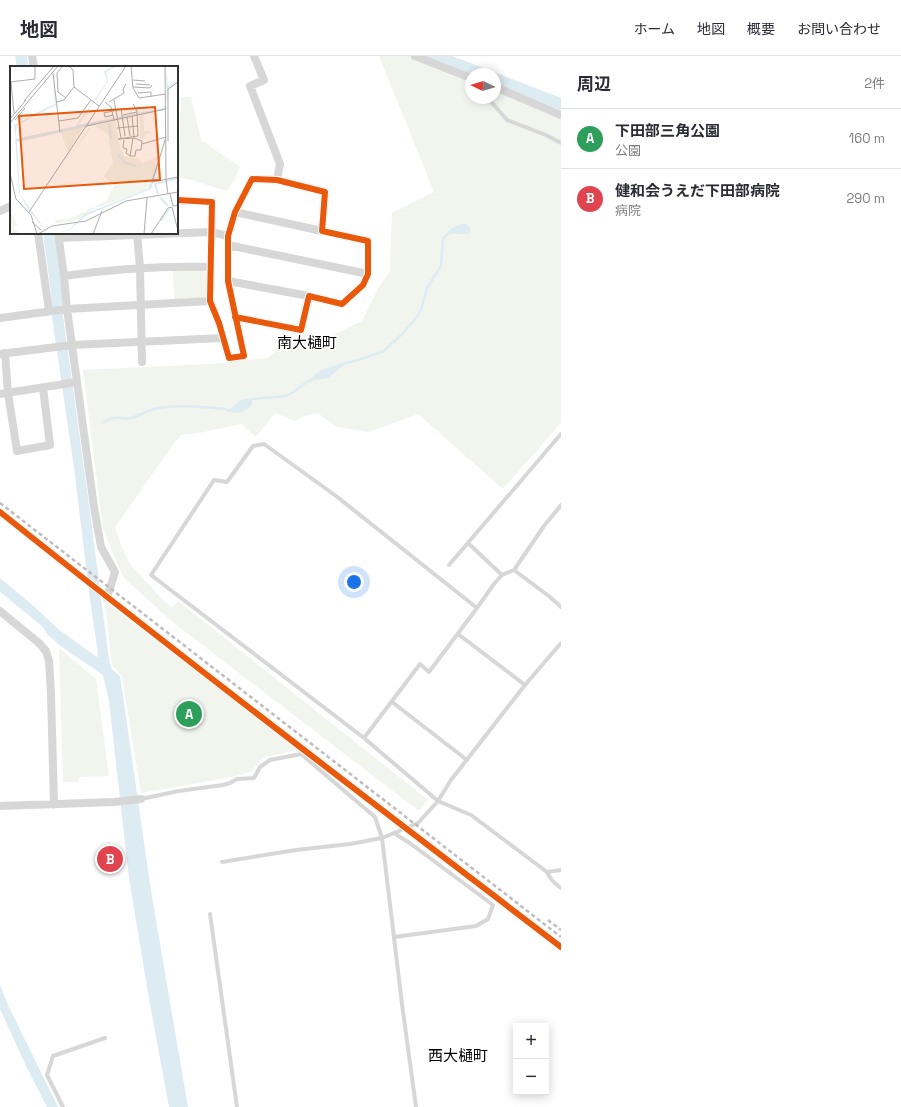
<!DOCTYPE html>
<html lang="ja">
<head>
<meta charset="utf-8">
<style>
  body { margin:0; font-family:"Space Grotesk","Noto Sans JP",sans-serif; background:#f7f7f7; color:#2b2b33 }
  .controls { position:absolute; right:12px; bottom:12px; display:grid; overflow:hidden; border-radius:0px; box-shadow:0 2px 10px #0003 }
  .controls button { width:36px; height:36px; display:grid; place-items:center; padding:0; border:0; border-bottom:1px solid #e1e1e2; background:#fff; color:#2b2b33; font:20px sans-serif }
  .compass { position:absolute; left:465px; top:12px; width:36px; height:36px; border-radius:50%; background:#fff; box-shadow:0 2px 10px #0003; rotate:274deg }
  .you { position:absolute; left:354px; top:526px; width:14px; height:14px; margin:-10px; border:3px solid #fff; border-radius:50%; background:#1a73e8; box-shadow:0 0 0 6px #1a73e833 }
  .badge { display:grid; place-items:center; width:26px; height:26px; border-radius:50%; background:#ea580c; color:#fff; font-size:13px; font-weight:700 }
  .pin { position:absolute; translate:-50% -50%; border:2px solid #fff; box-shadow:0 1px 4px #0006 }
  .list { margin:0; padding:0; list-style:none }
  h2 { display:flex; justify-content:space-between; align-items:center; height:52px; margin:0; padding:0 16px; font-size:17px }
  h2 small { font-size:13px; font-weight:400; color:#7c7c81 }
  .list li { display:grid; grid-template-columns:26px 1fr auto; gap:12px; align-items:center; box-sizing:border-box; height:60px; padding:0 16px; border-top:1px solid #e1e1e2 }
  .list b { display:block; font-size:15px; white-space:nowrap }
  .list p { margin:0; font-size:13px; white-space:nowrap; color:#7c7c81 }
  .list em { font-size:13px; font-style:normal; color:#7c7c81 }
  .map { position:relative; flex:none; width:561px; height:1051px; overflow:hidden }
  header { display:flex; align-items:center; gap:24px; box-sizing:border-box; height:56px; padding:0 20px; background:#fff; border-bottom:1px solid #e1e1e2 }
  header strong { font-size:19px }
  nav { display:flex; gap:22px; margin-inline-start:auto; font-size:14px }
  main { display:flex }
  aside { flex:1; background:#fff }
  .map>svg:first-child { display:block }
</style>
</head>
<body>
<header>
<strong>地図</strong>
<nav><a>ホーム</a><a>地図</a><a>概要</a><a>お問い合わせ</a></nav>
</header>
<main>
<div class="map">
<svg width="561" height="1051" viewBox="0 0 561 1051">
  <rect width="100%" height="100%" fill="#fff"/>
  <path fill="#f1f5ed" d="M379 0H434L471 18V42H495V25L561 53V367L503 433 418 358 369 376 337 371 319 358 306 359 295 365 275 357 256 381 241 368 199 377 181 379C157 409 137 441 115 471L121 489 130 508 160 541 172 552 178 545 428 744 419 755 183 574 168 562 124 522 114 500 103 472 83 314 210 308 267 302 298 279H333L362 265 379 231 390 215 392 157 434 136Z
    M181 41H191L201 84 240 111 235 123 227 135 188 123 177 121V98H179Z
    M203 213C208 219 206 230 208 238L204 242 174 243 173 214Z
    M105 546 298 694 263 701 251 716 231 721 141 737 122 621 112 609Z
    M59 592 96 623 109 720 79 721 78 726H63Z"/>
  <path fill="#ddebf3" d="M15 0H27L28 11H17Z
    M426 0H452L561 42V54L495 28V18H471Z
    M461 168H466L470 171V176L468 178H451L447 180 446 178C450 173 455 170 461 168Z
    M43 177H54L62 231 63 260 90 456 109 604 112 613 120 620 151 835 188 1051H169L148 937 129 822 109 645 103 619 62 591 48 579 42 570 0 536V522L37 553 58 573 97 601 98 598 90 543 74 412 52 261 51 236Z
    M343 307 344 309 328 322 314 324 309 327 308 325 321 314Z
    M252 342V349C245 357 235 358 226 355V353H230C241 345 237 344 252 342Z
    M0 929 8 949 58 1051H47L27 1012 0 953Z"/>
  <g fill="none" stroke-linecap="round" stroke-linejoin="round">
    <path stroke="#ddebf3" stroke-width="2.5" d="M343 308 361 303 384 295 403 277 417 261 421 254 427 232 441 210 443 184 446 179
      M252 343 286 340 292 337 308 325
      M104 366C117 358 119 364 131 362 139 360 146 355 154 353 177 348 203 351 226 353"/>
    <path stroke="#d7d7d7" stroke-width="4" d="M488 42 507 64 546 79 561 87
      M468 487 502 519 514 514 550 541 561 551
      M449 509 561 378
      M514 514 544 470 561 449
      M502 519 494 528 477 552 336 440 264 388 253 390 227 426 214 424 151 519 364 682 438 745 471 759 547 816 561 814
      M458 578 525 629
      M392 646 467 704
      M364 682 420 608 429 616 477 552
      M141 743 179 735 223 729 230 727 237 723 254 722 260 711 270 704 301 698 375 761 382 782 402 948 416 1051
      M222 806 296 794 350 788 382 782 418 767 438 745 451 724 525 629 561 587
      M547 816C550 823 555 828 561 832
      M210 858 237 1051
      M394 881 476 870 488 863 493 849 411 788 394 777
      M63 1051 47 1019 53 1000 105 982"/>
    <path stroke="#d7d7d7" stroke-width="8" d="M32 0 34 11
      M254 0 264 24 250 30 280 108 277 124
      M415 0 471 22
      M495 31 561 59
      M177 144 212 146 210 245 219 267 229 302 244 300 228 225V180L235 156 252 123 277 124 325 136 322 175 368 185V218L363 229 342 248 309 240 301 274 235 261
      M0 155 11 150
      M235 156 322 175
      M38 177 49 255
      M58 177 64 220 67 253 94 451 101 491 115 516 107 542
      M137 177 140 212 142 306
      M59 182 211 176 228 180
      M228 189 368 218
      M64 220C113 213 161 210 211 211
      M228 225 309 240
      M0 262 67 253 210 245
      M5 297 8 337 17 395 50 389 43 332
      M0 298 72 289 223 282
      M0 338 77 326
      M0 456C185 604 373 747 561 891
      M0 555 39 587 46 595 49 605 51 638 54 749
      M0 750 115 746 141 743"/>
    <path stroke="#bebebe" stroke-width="2.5" stroke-dasharray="4 3" stroke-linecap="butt" d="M0 447 561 881
      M548 864 561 874"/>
    <g stroke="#fff" stroke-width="8">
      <path id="cycleway" d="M177 144 212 146 210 245 219 267 229 302 244 300 228 225V180L235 156 252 123 277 124 325 136 322 175 368 185V218L363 229 342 248 309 240 301 274 235 261
        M0 456C185 604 373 747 561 891"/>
    </g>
    <use href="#cycleway" stroke="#e8590c" stroke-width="6"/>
  </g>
  <g text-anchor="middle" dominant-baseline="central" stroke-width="4" stroke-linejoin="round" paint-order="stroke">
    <g font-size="15" fill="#000" stroke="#fff">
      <text x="307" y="286">南大樋町</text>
      <text x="458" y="999">西大樋町</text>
    </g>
  </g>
  <g transform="translate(10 10)">
    <rect width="168" height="168" fill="#fff"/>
    <path d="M133 48 134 65 142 66 136 68 133 73 130 72V50ZM105 54 109 78 114 90 129 93 132 98 152 88 143 115 136 124 87 142 86 140 97 135 104 119 94 110 103 98 98 68 85 60 81 62 51 102 79 62ZM75 59 58 86 51 66ZM84 141 86 143 65 155 46 157 45 154 59 153ZM0 144 7 159 3 161 9 168H2Z" fill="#f1f5ed"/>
    <path d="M41 0 46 39 7 59 5 73 66 60 97 16 94 5 104 0H107L96 6 98 16 68 59 157 41 156 0 158 20 168 15 158 23 157 43 7 76 10 128 38 168 19 144 9 127 4 55 5 59 25 48V44L26 47 45 38ZM155 79 141 123 77 149 54 168 75 148 138 123Z" fill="#ddebf3"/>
    <path fill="none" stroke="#ddebf3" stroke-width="2" d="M99 58 101 73M108 88 115 97 126 100M148 128 145 118 168 112M150 131 158 140M151 155 159 143"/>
    <path fill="none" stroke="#adadad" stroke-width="1" d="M53 0 47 7 48 26 56 32M121 0 123 22 129 32 156 28M155 0 156 114 158 128M43 7 50 66M123 14 135 15M0 16 25 13V0M1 16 4 47M126 18 140 19M64 21 89 40M123 21 140 22 142 19M157 24 168 16M128 27 141 26V31M104 34 111 72M14 35 44 0M47 36 54 34 64 21 63 4 59 0M95 36 101 41 104 54M99 36 114 27 113 23 116 18M111 42 115 70M103 49 95 51 94 47 107 44M113 49 127 46M122 50 124 71M117 51 120 70M0 53 16 34M5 54 15 42M49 55 68 52 81 34M0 57 48 0M76 60 156 43M107 62 128 60M156 71 142 116 168 111M114 74 113 82 117 83 116 87 120 90M158 75V23M132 78 156 71M120 90H125L126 84H131L132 75 124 72 108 73 128 70 127 45 123 38M120 90 123 72M0 107 6 133 21 149 27 168M160 128 163 140 168 139M162 141 168 165M19 146 116 0M22 156 31 164M28 168 42 160 76 155 116 135 168 126M83 168 92 145M134 168 137 132M141 168 158 142 162 141"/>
    <path fill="#e8590c" fill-opacity="0.15" stroke="#e8590c" stroke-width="2" d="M145 41 150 114 14 123 9 50Z"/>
    <rect width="168" height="168" fill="none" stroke="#333" stroke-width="2"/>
  </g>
</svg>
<div class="controls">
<button>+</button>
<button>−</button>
</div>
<svg class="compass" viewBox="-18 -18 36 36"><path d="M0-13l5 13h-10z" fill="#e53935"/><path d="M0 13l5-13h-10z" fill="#7c7c81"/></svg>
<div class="you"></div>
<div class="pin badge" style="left:189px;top:658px;background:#2e9e5b">A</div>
<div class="pin badge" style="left:110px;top:803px;background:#e0444e">B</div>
</div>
<aside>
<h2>周辺<small>2件</small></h2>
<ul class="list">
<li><span class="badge" style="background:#2e9e5b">A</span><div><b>下田部三角公園</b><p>公園</p></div><em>160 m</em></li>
<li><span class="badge" style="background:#e0444e">B</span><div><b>健和会うえだ下田部病院</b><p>病院</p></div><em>290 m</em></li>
</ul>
</aside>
</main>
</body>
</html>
